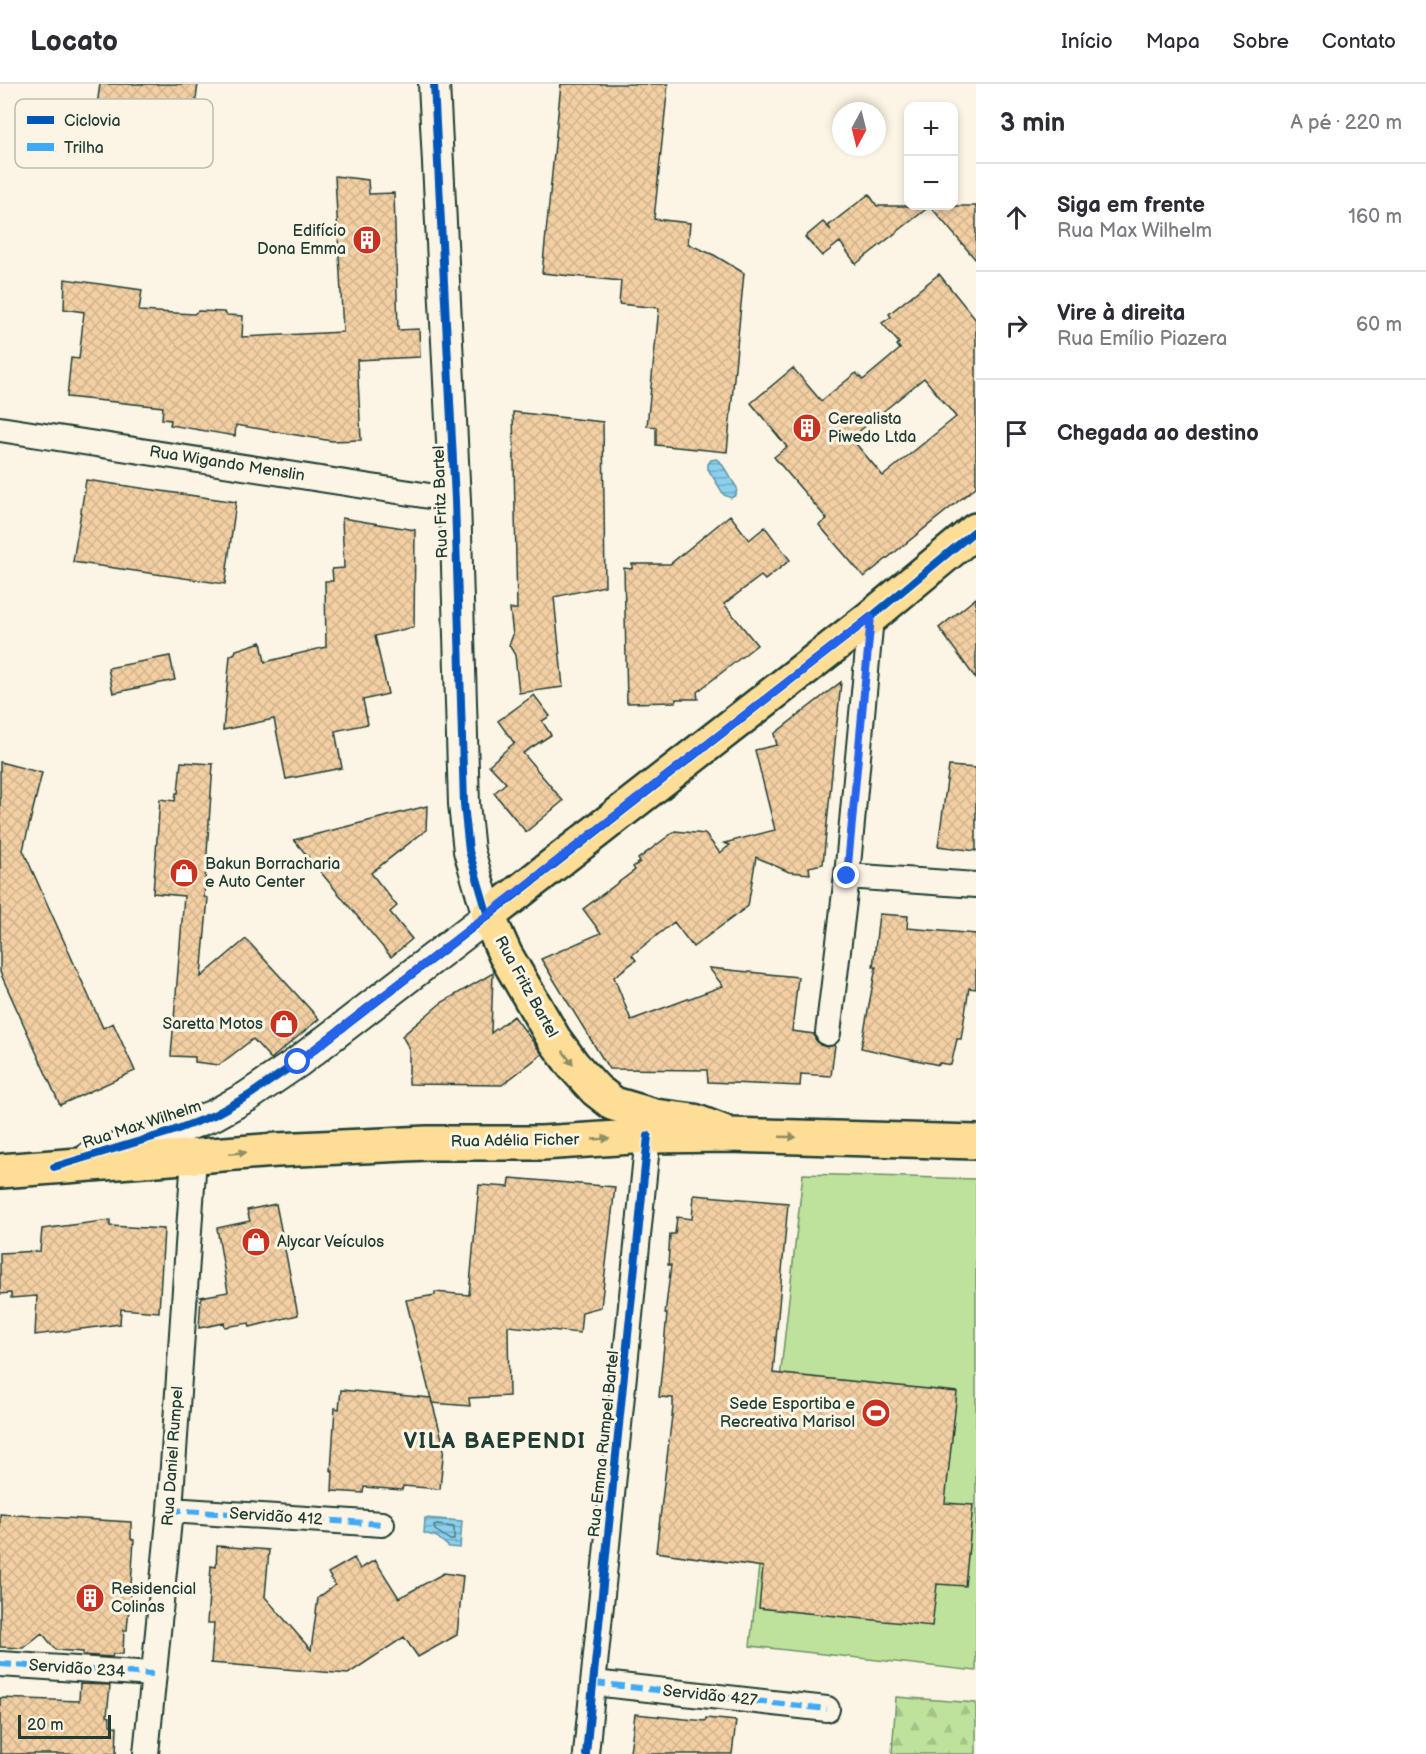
<!DOCTYPE html>
<html lang="pt">
<head>
<meta charset="utf-8">
<style>
  body { margin:0; font-family:"Balsamiq Sans",sans-serif; background:#f2f2f3; color:#2b2b33 }
  .controls { position:absolute; right:18px; top:18px; display:grid; overflow:hidden; border-radius:12px; box-shadow:0 3px 9px #0003 }
  .controls button { width:54px; height:54px; display:grid; place-items:center; padding:0; border:0; border-bottom:2px solid #e1e1e2; background:#fff; color:#2b2b33; font:30px sans-serif }
  .compass { position:absolute; left:832px; top:18px; width:54px; height:54px; border-radius:50%; background:#fff; box-shadow:0 3px 9px #0003; rotate:187deg }
  .scale { position:absolute; left:18px; bottom:15px; width:93px; box-sizing:border-box; padding-left:6px; border:3px solid #1f3d34; border-top:0; font-size:16px; line-height:21px; white-space:nowrap; color:#1f3d34; -webkit-text-stroke:4px #fcf5e5; paint-order:stroke }
  .stop { position:absolute; width:18px; height:18px; margin:-14px; border:4px solid #2563eb; border-radius:50%; background:#fff }
  .stop.end { background:#2563eb; border-color:#fff; box-shadow:0 2px 6px #0008 }
  .list { margin:0; padding:0; list-style:none }
  h2 { display:flex; justify-content:space-between; align-items:center; height:78px; margin:0; padding:0 24px; font-size:26px }
  h2 small { font-size:20px; font-weight:400; color:#7c7c81 }
  .list li { display:grid; grid-template-columns:39px 1fr auto; gap:18px; align-items:center; box-sizing:border-box; height:108px; padding:0 24px; border-top:2px solid #e1e1e2 }
  .list b { display:block; font-size:22px; white-space:nowrap }
  .list p { margin:0; font-size:20px; white-space:nowrap; color:#7c7c81 }
  .list em { font-size:20px; font-style:normal; color:#7c7c81 }
  .icon { flex:none; width:33px; height:33px; fill:none; stroke:currentColor; stroke-width:2; stroke-linecap:round; stroke-linejoin:round }
  .map { position:relative; flex:none; width:976px; height:1670px; overflow:hidden }
  header { display:flex; align-items:center; gap:36px; box-sizing:border-box; height:84px; padding:0 30px; background:#fff; border-bottom:2px solid #e1e1e2 }
  header strong { font-size:28px }
  nav { display:flex; gap:33px; margin-inline-start:auto; font-size:21px }
  main { display:flex }
  aside { flex:1; background:#fff }
  .map>svg:first-child { display:block }
</style>
</head>
<body>
<header>
<strong>Locato</strong>
<nav><a>Início</a><a>Mapa</a><a>Sobre</a><a>Contato</a></nav>
</header>
<main>
<div class="map">
<svg width="976" height="1670" viewBox="0 0 976 1670">
  <defs>
    <pattern id="forest-firs" width="22" height="20" patternUnits="userSpaceOnUse" patternTransform="scale(1.5)"><rect width="22" height="20" fill="#bee29c"/><path d="M5 1l3.5 6h-7zM16 11l3.5 6h-7z" fill="#a3c387"/></pattern>
    <pattern id="water-rules" width="6" height="5" patternUnits="userSpaceOnUse" patternTransform="scale(1.5)"><rect width="6" height="5" fill="#8cd0ee"/><path d="M0 2.5h6" fill="none" stroke="#72aac2"/></pattern>
    <pattern id="building-cross-hatch" width="8" height="8" patternUnits="userSpaceOnUse" patternTransform="scale(1.5)"><rect width="8" height="8" fill="#f3cfa3"/><path d="M0 0l8 8M0 8l8-8" fill="none" stroke="#d0b38d"/></pattern>
  </defs>
  <rect width="100%" height="100%" fill="#fcf5e5"/>
  <filter id="ink" filterUnits="userSpaceOnUse"><feTurbulence type="fractalNoise" baseFrequency=".0167" numOctaves="2"/><feDisplacementMap in="SourceGraphic" scale="12" xChannelSelector="R" yChannelSelector="G"/><feConvolveMatrix kernelMatrix="1 2 1 2 8 2 1 2 1" color-interpolation-filters="sRGB"/></filter>
  <g filter="url(#ink)">
    <path fill="url(#forest-firs)" stroke="#6e9068" stroke-width="1.5" d="M896 1613 976 1619V1670H892Z"/>
    <path fill="#bee29c" stroke="#6e9068" stroke-width="1.5" d="M803 1090 976 1095V1587L750 1562Z"/>
    <path fill="url(#water-rules)" stroke="#6095a4" stroke-width="1.5" d="M716 375 720 377 737 404 736 411 731 414 724 411 708 385V380L711 376Z
      M425 1434 462 1437 460 1464 449 1463 437 1453 424 1449Z"/>
    <g fill="none" stroke-linecap="round" stroke-linejoin="round">
      <path stroke="#4b787e" stroke-width="1.5" d="M437 1441 454 1443V1456H450L435 1446 434 1442Z"/>
    </g>
    <path fill="url(#building-cross-hatch)" stroke="#1f3d34" stroke-width="1.5" fill-rule="evenodd" d="M100 0H198L189 67 92 58Z
      M561 0H668L654 135 690 139 688 160 714 171 744 189 727 368 656 361V343L647 342 659 224 619 220 621 197 542 189Z
      M335 92 368 96 369 110 394 109 398 246 419 245 420 273 357 276 361 356 332 357 236 341 235 352 170 341 171 336 162 335 163 323 67 313 71 274 79 275 84 228 64 225 65 195 142 206 139 227 194 230 198 227 224 228 227 231 243 232 242 253 343 248Z
      M869 110 877 122H930L856 180 840 158 822 172 805 153 823 138 831 146 828 142Z
      M930 122H976V176Z
      M939 190 976 236V403L864 493 819 441 827 435 774 373 787 363 751 319 793 284 821 317 856 289 863 296 900 265 897 261 899 259 882 239 891 233 889 230ZM924 294 956 333 883 392 851 354Z
      M513 328 603 338 605 502 554 513 563 603 519 609 515 571 509 561 513 551 510 525H517Z
      M86 396 236 418 225 500 73 478Z
      M730 431 749 456 765 443 790 476 765 496 761 492 724 520 757 561 697 608 698 615H676V618L627 619 624 484 632 485V480H670Z
      M342 434 415 446 414 543 375 552 388 610 363 616 368 640 335 647 342 684 286 695 274 635 223 646 230 572 235 569 236 566 261 558 265 578 326 563 325 497H333L332 485 344 484Z
      M976 514V595L939 544Z
      M170 572 175 596 113 609 108 584Z
      M841 598 823 780 809 783 810 790 789 788 756 773 748 822 693 863 674 838 632 871 636 876 614 893 631 936 723 902 709 884 798 893 792 947 814 950 815 955 820 961 827 963 835 961 831 992 801 990 800 1002 708 998 707 986 609 985 541 875 601 849 583 825 635 786 633 783 640 778 638 775 675 747 705 750 720 769 730 761 724 759 775 746 755 666 777 661 774 650Z
      M534 611 550 632 542 637 551 651 523 669 563 717 526 748 494 709 506 699 489 681 514 659 515 660 498 637Z
      M0 678 42 689 23 766 103 944 113 939 135 987 60 1021 0 888Z
      M181 678 213 680 204 813 208 814 201 893 246 855 319 935 271 975 253 955 219 981 195 978V973L171 972 184 812 153 809 160 715 175 717 176 709H178Z
      M949 682 976 684V767L938 762Z
      M427 722 426 746 371 789 397 822 390 828 412 855 391 873 294 756Z
      M879 830 908 832 907 844 976 850V905L969 904 961 955H957L951 981 939 979V981L861 964 876 883H873Z
      M493 889 491 949 514 932 542 970 502 1001 409 1000V964L402 952 441 919Z
      M510 1094 615 1103 601 1223 582 1228 580 1249 508 1242 509 1312 469 1314 470 1322 432 1319 406 1216 435 1211V1208L469 1211 479 1101 509 1103Z
      M694 1111 788 1119 773 1289 957 1308 945 1419 973 1421 965 1502 937 1500 932 1542 759 1524 763 1483 656 1468 673 1323V1314L659 1313 667 1230H665L671 1181H668L670 1150H675L677 1133 692 1135Z
      M276 1120 298 1231 250 1243 249 1239 225 1243 224 1239 199 1244 201 1213 228 1208 217 1144 250 1137 247 1126Z
      M110 1136V1142L164 1145 159 1228 121 1225 120 1240 35 1251 37 1212 11 1214V1209L0 1210V1169L40 1167 42 1145Z
      M341 1306 431 1314 444 1362 440 1405 403 1402 402 1406 364 1403 363 1409 332 1407 333 1387H331L335 1324 339 1325Z
      M0 1430 131 1438V1455L134 1456 131 1501 127 1546H124L123 1570H113L112 1573 83 1571V1568L56 1566 42 1549 23 1564 0 1563Z
      M217 1462 269 1466 265 1513 311 1566 318 1514 335 1501 328 1489 354 1474 360 1485 375 1476 399 1514 444 1489 463 1492 457 1551 418 1573 404 1553 348 1590 211 1579 214 1539H207L211 1482 216 1483Z
      M80 1600 110 1601 107 1632 110 1633V1641L117 1643 116 1670H0V1614L79 1617Z
      M635 1630 705 1637 706 1634 736 1637 732 1670H638L630 1668Z"/>
    <g fill="none" stroke-linecap="round" stroke-linejoin="round">
      <g stroke="#1f3d34" stroke-width="28">
        <path id="minor" d="M0 345 455 416
          M847 792 976 801
          M828 949 847 792 871 533
          M170 1426 382 1440
          M0 1580 153 1590
          M594 1599 827 1625
          M146 1670 170 1426 194 1073
          M586 1670 648 1052"/>
      </g>
      <g stroke="#1f3d34" stroke-width="34">
        <path id="tertiary" d="M91 1072 170 1048 214 1031 248 1012 298 978 488 832 469 767 464 720 455 416 434 0"/>
      </g>
      <g stroke="#1f3d34" stroke-width="38">
        <path id="primary" d="M723 1048 694 1037 655 1032 614 1020 596 1006 573 981 554 955 505 870 488 832 871 533 976 446"/>
      </g>
      <g stroke="#1f3d34" stroke-width="38">
        <path id="trunk" d="M0 1087 277 1066 427 1059H542L648 1052 729 1051 976 1058"/>
      </g>
      <use href="#minor" stroke="#fcf5e5" stroke-width="24"/>
      <use href="#tertiary" stroke="#fcf5e5" stroke-width="30"/>
      <use href="#primary" stroke="#fedd96" stroke-width="33"/>
      <use href="#trunk" stroke="#fedd96" stroke-width="33"/>
      <path stroke="#3fa9f5" stroke-width="6" stroke-dasharray="12 6" stroke-linecap="butt" d="M170 1426 382 1440
        M0 1580 153 1590
        M594 1599 827 1625"/>
      <g stroke="#fcf5e5" stroke-width="11">
        <path id="cycleway" d="M434 0 455 416 464 720 469 767 488 832
          M54 1083 170 1048 214 1031 248 1012 298 978 515 811 871 533 976 446
          M586 1670 648 1052"/>
      </g>
      <use href="#cycleway" stroke="#0057b8" stroke-width="8"/>
    </g>
    <defs><path id="oneway-solid" d="M-6-.8H1V-3.2L6.5 0L1 3.2V.8H-6Z" transform="scale(1.5)"/></defs>
    <g fill="#8e8d65">
      <use href="#oneway-solid" transform="translate(568 974) rotate(54)"/>
      <use href="#oneway-solid" transform="translate(788 1053) rotate(2)"/>
      <use href="#oneway-solid" transform="translate(601 1055) rotate(-3)"/>
      <use href="#oneway-solid" transform="translate(238 1069) rotate(-5)"/>
    </g>
  </g>
  <g fill="none" stroke-linecap="round" stroke-linejoin="round" filter="url(#ink)">
    <path stroke="#2563eb" stroke-width="8" d="M298 978 871 533 847 792"/>
  </g>
  <defs>
    <g id="building-disc" transform="scale(1.5)"><circle r="9.5" fill="#c8321e" stroke="#fcf5e5"/><path d="M-4-6H4V6H1V3H-1V6H-4ZM-2.5-4.3h1.7v1.8h-1.7ZM.8-4.3h1.7v1.8H.8ZM-2.5-1h1.7V.8h-1.7ZM.8-1h1.7V.8H.8Z" fill="#fff"/></g>
    <g id="shop-disc" transform="scale(1.5)"><circle r="9.5" fill="#c8321e" stroke="#fcf5e5"/><path d="M-5-2.5h2.3a2.7 3.5 0 0 1 5.4 0H5L5.5 6h-11ZM-1.5-2.5h3a1.5 2.3 0 0 0-3 0Z" fill="#fff"/></g>
    <g id="stadium-disc" transform="scale(1.5)"><circle r="9.5" fill="#c8321e" stroke="#fcf5e5"/><path d="M0-5a6.5 5 0 1 0 0 10a6.5 5 0 1 0 0-10ZM-3.5-1.8h7v3.6h-7Z" fill="#fff"/></g>
  </defs>
  <g fill-rule="evenodd">
    <use href="#building-disc" x="367" y="156"/>
    <use href="#building-disc" x="807" y="344"/>
    <use href="#shop-disc" x="184" y="789"/>
    <use href="#shop-disc" x="284" y="940"/>
    <use href="#shop-disc" x="256" y="1158"/>
    <use href="#stadium-disc" x="876" y="1329"/>
    <use href="#building-disc" x="90" y="1514"/>
  </g>
  <g text-anchor="middle" dominant-baseline="central" stroke-width="6" stroke-linejoin="round" paint-order="stroke">
    <g font-size="16" fill="#1f3d34" stroke="#fcf5e5" text-anchor="start">
      <text x="346" y="147" text-anchor="end">Edifício<tspan x="346" dy="18">Dona Emma</tspan></text>
      <text x="828" y="335">Cerealista<tspan x="828" dy="18">Piwedo Ltda</tspan></text>
      <text x="205" y="780">Bakun Borracharia<tspan x="205" dy="18">e Auto Center</tspan></text>
      <text x="263" y="940" text-anchor="end">Saretta Motos</text>
      <text x="277" y="1158">Alycar Veículos</text>
      <text x="855" y="1320" text-anchor="end">Sede Esportiba e<tspan x="855" dy="18">Recreativa Marisol</tspan></text>
      <text x="111" y="1505">Residencial<tspan x="111" dy="18">Colinas</tspan></text>
    </g>
    <g font-size="16" fill="#1f3d34" stroke="#fcf5e5">
      <text transform="translate(227 380) rotate(9)">Rua Wigando Menslin</text>
      <text transform="translate(441 418) rotate(-92)">Rua Fritz Bartel</text>
      <text transform="translate(526 903) rotate(61)">Rua Fritz Bartel</text>
      <text transform="translate(142 1041) rotate(-18)">Rua Max Wilhelm</text>
      <text transform="translate(515 1057) rotate(-1)">Rua Adélia Ficher</text>
      <text transform="translate(604 1360) rotate(-84)">Rua Emma Rumpel Bartel</text>
      <text transform="translate(173 1372) rotate(-86)">Rua Daniel Rumpel</text>
      <text transform="translate(276 1433) rotate(4)">Servidão 412</text>
      <text transform="translate(77 1585) rotate(4)">Servidão 234</text>
      <text transform="translate(710 1612) rotate(6)">Servidão 427</text>
    </g>
    <g font-size="22" font-weight="bold" letter-spacing="1.5" fill="#1f3d34" stroke="#fcf5e5">
      <text x="495" y="1357">VILA BAEPENDI</text>
    </g>
  </g>
  <rect x="15" y="15" width="198" height="69" rx="9" fill="#fcf5e5" stroke="#babeb0" stroke-width="1.5"/>
  <rect x="27" y="32" width="27" height="8" fill="#0057b8"/>
  <rect x="27" y="59" width="27" height="8" fill="#3fa9f5"/>
  <g font-size="16" fill="#1f3d34">
    <text x="64" y="42">Ciclovia</text>
    <text x="64" y="69">Trilha</text>
  </g>
</svg>
<div class="controls">
<button>+</button>
<button>−</button>
</div>
<svg class="compass" viewBox="-18 -18 36 36"><path d="M0-13l5 13h-10z" fill="#e53935"/><path d="M0 13l5-13h-10z" fill="#7c7c81"/></svg>
<div class="scale">20 m</div>
<div class="stop" style="left:298px;top:978px"></div>
<div class="stop end" style="left:847px;top:792px"></div>
</div>
<aside>
<h2>3 min<small>A pé · 220 m</small></h2>
<ul class="list">
<li><svg class="icon" aria-label="ahead" viewBox="0 0 24 24"><path d="M12 20V5M6 11l6-6 6 6"/></svg><div><b>Siga em frente</b><p>Rua Max Wilhelm</p></div><em>160 m</em></li>
<li><svg class="icon" aria-label="right" viewBox="0 0 24 24"><path d="M7 20v-9h11M14 6l5 5-5 5"/></svg><div><b>Vire à direita</b><p>Rua Emílio Piazera</p></div><em>60 m</em></li>
<li><svg class="icon" aria-label="arrive" viewBox="0 0 24 24"><path d="M6 21V4h12l-3 4 3 4H6"/></svg><div><b>Chegada ao destino</b></div></li>
</ul>
</aside>
</main>
</body>
</html>
